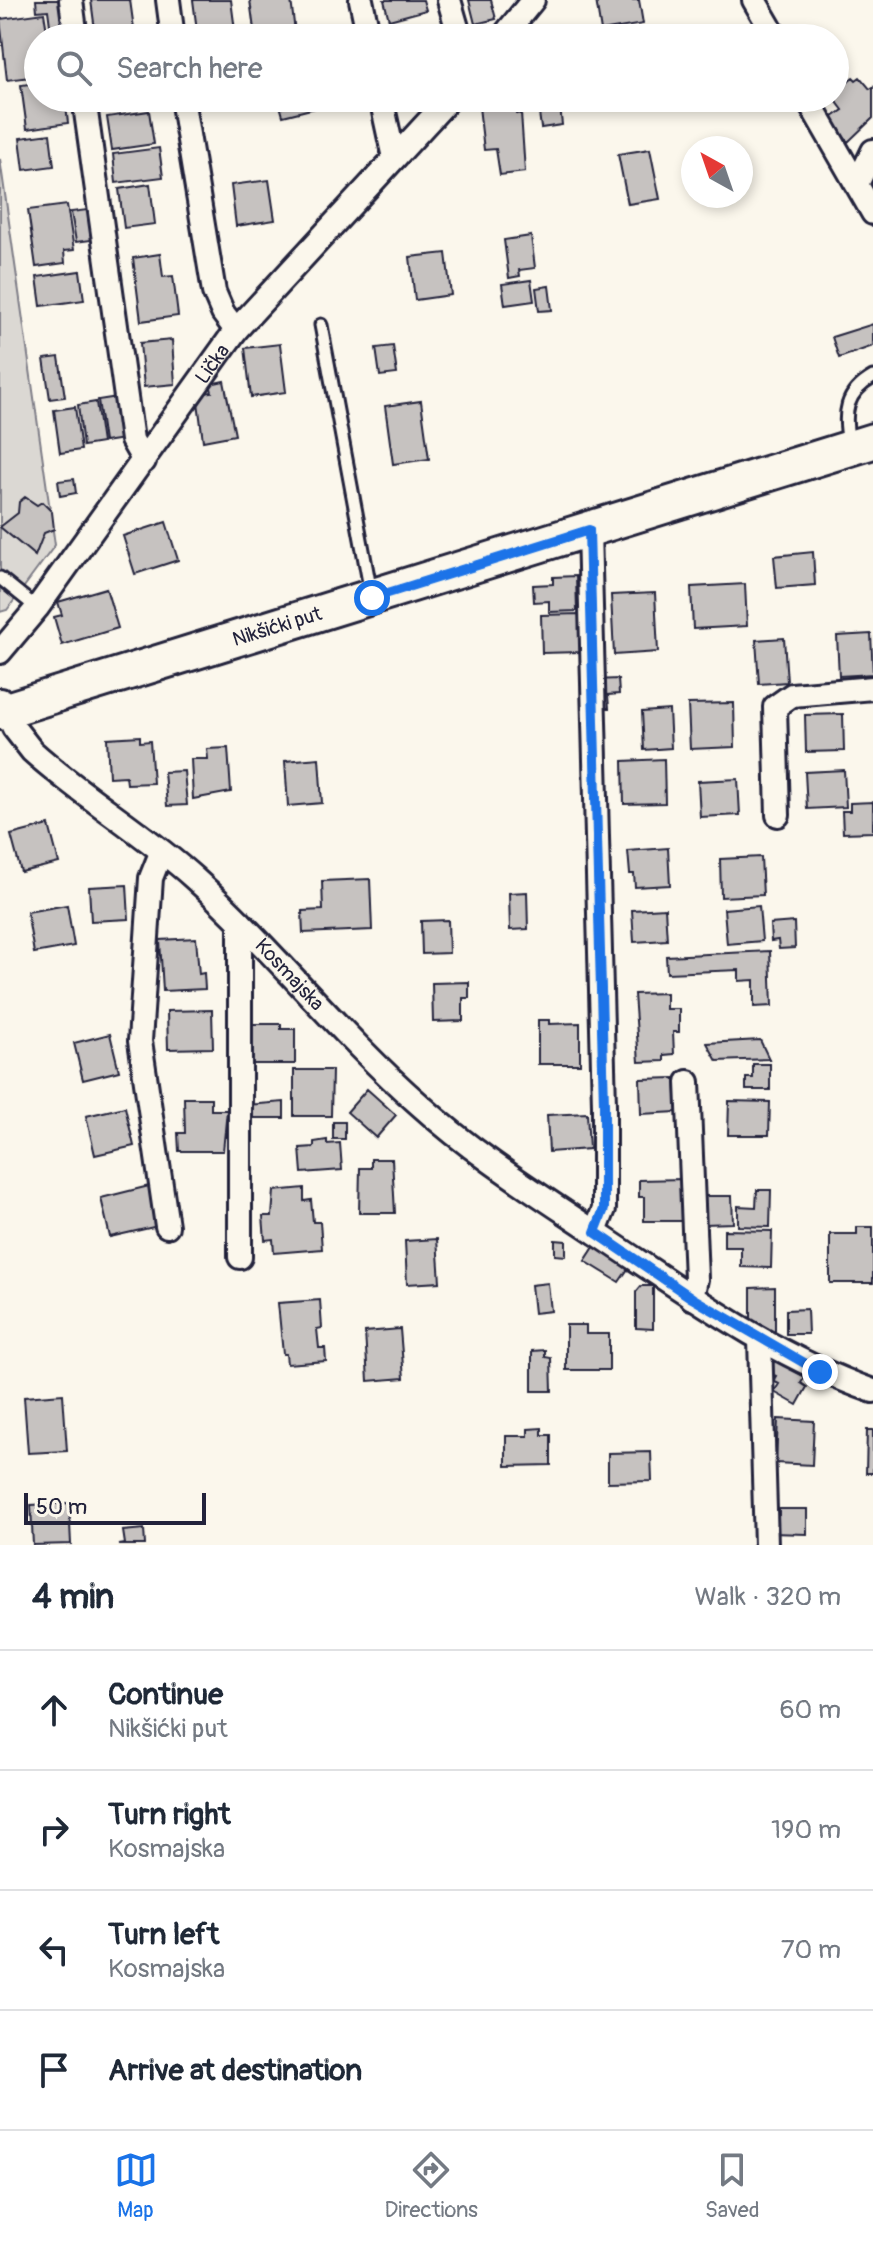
<!DOCTYPE html>
<html lang="en">
<head>
<meta charset="utf-8">
<style>
  body { margin:0; font-family:Pangolin,sans-serif; background:#f2f2f3; color:#1f2937 }
  .compass { position:absolute; left:681px; top:136px; width:72px; height:72px; border-radius:50%; background:#fff; box-shadow:0 4px 12px #0003; rotate:320deg }
  .scale { position:absolute; left:24px; bottom:20px; width:182px; box-sizing:border-box; padding-left:8px; border:4px solid #22223b; border-top:0; font-size:22px; line-height:28px; white-space:nowrap; color:#22223b; -webkit-text-stroke:6px #fbf7ec; paint-order:stroke }
  .stop { position:absolute; width:24px; height:24px; margin:-18px; border:6px solid #1a73e8; border-radius:50%; background:#fff }
  .stop.end { background:#1a73e8; border-color:#fff; box-shadow:0 2px 8px #0008 }
  .list { margin:0; padding:0; list-style:none }
  h2 { display:flex; justify-content:space-between; align-items:center; height:104px; margin:0; padding:0 32px; font-size:34px }
  h2 small { font-size:26px; font-weight:400; color:#747a83 }
  .list li { display:grid; grid-template-columns:52px 1fr auto; gap:24px; align-items:center; box-sizing:border-box; height:120px; padding:0 32px; border-top:2px solid #e0e1e3 }
  .list b { display:block; font-size:30px; white-space:nowrap }
  .list p { margin:0; font-size:26px; white-space:nowrap; color:#747a83 }
  .list em { font-size:26px; font-style:normal; color:#747a83 }
  .icon { flex:none; width:44px; height:44px; fill:none; stroke:currentColor; stroke-width:2; stroke-linecap:round; stroke-linejoin:round }
  .map { position:relative; flex:none; width:873px; height:1545px; overflow:hidden }
  .search { position:absolute; background:#fff; box-shadow:0 4px 12px #0003; left:24px; right:24px; top:24px; height:88px; display:flex; align-items:center; gap:20px; box-sizing:border-box; padding:0 28px; border-radius:44px; color:#747a83; font-size:30px }
  .sheet { height:584px; background:#fff }
  nav { display:flex; justify-content:space-around; align-items:center; box-sizing:border-box; height:112px; border-top:2px solid #e0e1e3; background:#fff; font-size:22px; color:#747a83 }
  nav a { display:grid; justify-items:center; gap:4px }
  nav .on { color:#1a73e8 }
  .map>svg:first-child { display:block }
</style>
</head>
<body>
<div class="map">
<svg width="873" height="1545" viewBox="0 0 873 1545">
  <rect width="100%" height="100%" fill="#fbf7ec"/>
  <filter id="ink" filterUnits="userSpaceOnUse"><feTurbulence type="fractalNoise" baseFrequency=".0125" numOctaves="2"/><feDisplacementMap in="SourceGraphic" scale="16" xChannelSelector="R" yChannelSelector="G"/><feConvolveMatrix kernelMatrix="1 2 1 2 8 2 1 2 1" color-interpolation-filters="sRGB"/></filter>
  <g filter="url(#ink)">
    <path fill="#dbd8d3" stroke="#7e7d87" stroke-width="2" d="M0 159 55 545 7 610 0 612Z"/>
    <path fill="#c6c2c0" stroke="#22223b" stroke-width="2" d="M36 0H69L73 30 51 33 48 10 37 11Z
      M91 0H130L135 36 96 38Z
      M193 0H231L236 38H198Z
      M250 0H291L295 32 255 37Z
      M384 0H423L426 10 389 20Z
      M469 0H491L496 19 475 24Z
      M596 0H639L643 24 601 31Z
      M44 13 48 38H38V76L7 80 0 19Z
      M853 77 856 80 860 77 870 89 873 87V118L848 142 830 119 843 110 834 98 840 92 838 89Z
      M37 83 38 98H65L68 123 27 129 21 85Z
      M278 98H316L319 107 283 116Z
      M478 98H515L517 114 521 113 525 172 500 175 496 149 484 150Z
      M537 98H559L562 125 541 128Z
      M149 111 154 144 112 150 107 117Z
      M50 134 54 166 24 170 20 138Z
      M159 148 163 177 116 183 113 154Z
      M650 149 660 199 628 204 618 154Z
      M269 180 275 220 236 226 231 185Z
      M150 184 155 224 124 228 119 189Z
      M67 205 74 250 64 251 65 263 36 267 28 210Z
      M95 209 99 239 76 242 71 212Z
      M531 236 535 268 519 270 520 276 509 278 504 240Z
      M446 253 451 295 415 300 410 257Z
      M160 254 163 277 173 276 178 316 141 321 133 258Z
      M80 271 84 300 41 306 37 277Z
      M531 280 534 301 505 305 502 284Z
      M549 286 552 310 539 311 536 288Z
      M873 324V346L839 358 832 337Z
      M172 340 175 384 144 387 140 343Z
      M280 344 286 392 251 397 245 348Z
      M393 346 397 374 380 376 376 348Z
      M59 357 65 397 50 399 44 359Z
      M224 381 235 435 203 441 197 394 212 392 210 384Z
      M118 397 124 439 104 442 98 400Z
      M421 401 429 459 393 464 385 406Z
      M96 402 102 443 83 446 78 405Z
      M75 407 81 450 60 453 54 410Z
      M74 479 76 493 60 496 58 481Z
      M25 497 37 505 42 502 52 512 54 529 44 533 35 556 0 527 18 513 19 502Z
      M166 522 178 560 135 574 123 536Z
      M813 552 815 585 777 588 774 556Z
      M576 576 577 611 549 612V601L534 602 533 585 553 584V577Z
      M745 584 747 626 693 629 691 587Z
      M106 588 118 628 62 645 54 617 62 615 58 602Z
      M655 593 658 652 614 655 611 595Z
      M579 614 580 652 542 653 541 615Z
      M871 634 873 674 839 676 837 636Z
      M784 638 787 682 759 684 756 640Z
      M618 679 619 694 608 695 609 708H597L595 680Z
      M734 703 735 747 690 749 688 704Z
      M669 710 671 748 644 750 642 712Z
      M843 714 844 751 806 752 805 715Z
      M140 736V742L150 741 153 783 127 784 126 776 109 777 107 738Z
      M228 748 231 792 193 799 191 759H208L207 749Z
      M319 758 322 803 288 806 285 761Z
      M664 759 665 803 624 804 623 761Z
      M844 770 846 807 807 809 805 772Z
      M184 771 187 805 167 806 164 772Z
      M738 779 740 815 700 817 698 781Z
      M873 802V832L843 833 842 811H850V803Z
      M49 825 59 863 21 872 11 835Z
      M668 848 670 885 635 887 634 874H630L628 851Z
      M761 857 763 895 721 897 720 859Z
      M370 879 372 930 303 933 302 911 323 910 322 881Z
      M127 885 129 919 91 921 89 887Z
      M527 892 528 929 510 930 509 893Z
      M67 905 74 946 34 953 27 912Z
      M759 906 762 941 727 944 724 909Z
      M665 908 667 940 634 942 632 910Z
      M448 920 449 953 422 954 421 921Z
      M794 922 795 948 779 949 778 940 771 941 770 924Z
      M196 938 199 974 204 973 205 989 163 991 160 940Z
      M770 951 772 1006 754 1007V980L739 981V970L667 973 666 956Z
      M469 982V998H463V1021L433 1022 432 983Z
      M666 993V1009H679V1032H673L674 1054 664 1055V1061L639 1062 634 994Z
      M212 1010 213 1048 168 1049 167 1011Z
      M538 1020H549V1024L580 1023V1064H538Z
      M249 1024H281V1029H295V1064H249Z
      M110 1034 119 1071 83 1080 74 1043Z
      M760 1040 769 1059 717 1061 707 1043Z
      M753 1064H770V1090H746V1078H753Z
      M294 1070H332L331 1116H294Z
      M675 1078 677 1112 641 1114 640 1079Z
      M367 1089 396 1115 376 1138 347 1112Z
      M184 1098H211V1110H227L223 1151H179L178 1133H185Z
      M729 1101 770 1102 769 1135H728Z
      M284 1102V1118H247V1105Z
      M125 1107 134 1146 95 1155 86 1116Z
      M587 1113 589 1149 549 1152 547 1115Z
      M333 1122H345V1139H333Z
      M327 1140V1144L340 1143 342 1170 302 1173 300 1148 314 1147V1142Z
      M371 1159H392L395 1213H359L360 1168H371Z
      M683 1179V1221H644V1197H639V1180Z
      M149 1186 158 1226 110 1237 101 1198Z
      M304 1188V1201L311 1200 313 1222H320L322 1249 274 1253 273 1239 265 1240 263 1216H272L274 1191Z
      M757 1190H771L770 1227 738 1226V1206L756 1207Z
      M704 1196H732L733 1223 704 1224Z
      M857 1227H873V1283H830V1234H857Z
      M724 1230 772 1231 771 1268 741 1267V1247H724Z
      M437 1239 440 1282 407 1284 405 1241Z
      M555 1240 566 1241V1256L555 1255Z
      M596 1244 630 1266 619 1282 585 1261Z
      M548 1283 551 1311 534 1313 531 1285Z
      M641 1286H653V1329L636 1328V1292Z
      M775 1287V1332H763L751 1322V1288Z
      M320 1300 322 1328 317 1329 319 1348H325L326 1361 287 1364 286 1354H283L278 1303Z
      M807 1309 808 1334H786V1310Z
      M566 1325H586V1334H609V1370H566Z
      M400 1329 404 1378 368 1381 365 1332Z
      M545 1350V1357L551 1358 552 1391H532V1351Z
      M775 1360 805 1377 801 1383 807 1387 797 1405 774 1392 779 1384 773 1381 776 1376 768 1372Z
      M63 1394 67 1451 28 1453 24 1397Z
      M778 1419 814 1421 812 1465 776 1463Z
      M542 1428V1435H551V1465L506 1466V1436H528V1429Z
      M867 1430H873V1473H866Z
      M651 1452 652 1481 608 1482V1453Z
      M69 1503 71 1544 33 1545 31 1505Z
      M779 1509H807V1534L770 1533V1515H779Z
      M144 1529 145 1545H119L125 1544 123 1531Z"/>
    <g fill="none" stroke-linecap="round" stroke-linejoin="round">
      <g stroke="#22223b" stroke-width="17">
        <path id="service" d="M321 325 371 593
          M849 443C843 413 845 393 873 377
          M0 578 37 608"/>
      </g>
      <g stroke="#22223b" stroke-width="28">
        <g id="minor">
          <path d="M71 0 76 38"/>
          <path d="M168 0 173 38"/>
          <path d="M361 0 369 38"/>
          <path d="M449 0 460 38"/>
          <path d="M754 0 776 38"/>
          <path d="M502 38 533 0"/>
          <path d="M84 98 132 440 144 461"/>
          <path d="M182 98 214 292 223 313 236 330"/>
          <path d="M381 98 394 158"/>
          <path d="M807 98 873 213"/>
          <path d="M857 184 873 151"/>
          <path d="M589 530 604 1105V1209L595 1232"/>
          <path id="s1" d="M0 652 37 608 236 330 450 98"/>
          <path id="s2" d="M1 700 14 728 32 751C83 797 143 832 194 878 273 949 339 1034 420 1105 474 1154 535 1192 596 1233 687 1293 769 1354 873 1391"/>
          <path d="M778 815 775 707 792 695 873 688"/>
          <path d="M161 853 151 878 140 1041 167 1226"/>
          <path d="M240 922V1257"/>
          <path d="M688 1082 696 1279 692 1298"/>
          <path d="M760 1339 766 1545"/>
        </g>
      </g>
      <g stroke="#22223b" stroke-width="40">
        <g id="primary">
          <path id="s3" d="M0 712 873 441"/>
        </g>
      </g>
      <use href="#service" stroke="#fbf7ec" stroke-width="11"/>
      <use href="#minor" stroke="#fbf7ec" stroke-width="22"/>
      <use href="#primary" stroke="#fbf7ec" stroke-width="34"/>
    </g>
  </g>
  <g fill="none" stroke-linecap="round" stroke-linejoin="round" filter="url(#ink)">
    <path stroke="#1a73e8" stroke-width="10" d="M372 598 589 530 604 1105V1209L595 1232 692 1298 820 1372"/>
  </g>
  <g text-anchor="middle" dominant-baseline="central" stroke-width="7" stroke-linejoin="round" paint-order="stroke">
    <g font-size="20" fill="#22223b" stroke="#fbf7ec">
      <text stroke="none"><textPath href="#s1" startOffset="358">Lička</textPath></text>
      <text stroke="none"><textPath href="#s3" startOffset="290">Nikšićki put</textPath></text>
      <text stroke="none"><textPath href="#s2" startOffset="402">Kosmajska</textPath></text>
    </g>
  </g>
</svg>
<svg class="compass" viewBox="-18 -18 36 36"><path d="M0-13l5 13h-10z" fill="#e53935"/><path d="M0 13l5-13h-10z" fill="#747a83"/></svg>
<div class="scale">50 m</div>
<div class="stop" style="left:372px;top:598px"></div>
<div class="stop end" style="left:820px;top:1372px"></div>
<div class="search"><svg class="icon" aria-label="search" viewBox="0 0 24 24"><circle cx="10" cy="10" r="6"/><path d="M15 15l6 6"/></svg>Search here</div>
</div>
<section class="sheet">
<h2>4 min<small>Walk · 320 m</small></h2>
<ul class="list">
<li><svg class="icon" aria-label="ahead" viewBox="0 0 24 24"><path d="M12 20V5M6 11l6-6 6 6"/></svg><div><b>Continue</b><p>Nikšićki put</p></div><em>60 m</em></li>
<li><svg class="icon" aria-label="right" viewBox="0 0 24 24"><path d="M7 20v-9h11M14 6l5 5-5 5"/></svg><div><b>Turn right</b><p>Kosmajska</p></div><em>190 m</em></li>
<li><svg class="icon" aria-label="left" viewBox="0 0 24 24"><path d="M17 20v-9H6M10 6l-5 5 5 5"/></svg><div><b>Turn left</b><p>Kosmajska</p></div><em>70 m</em></li>
<li><svg class="icon" aria-label="arrive" viewBox="0 0 24 24"><path d="M6 21V4h12l-3 4 3 4H6"/></svg><div><b>Arrive at destination</b></div></li>
</ul>
</section>
<nav>
<a class="on"><svg class="icon" aria-label="map" viewBox="0 0 24 24"><path d="M3 6l6-2 6 2 6-2v14l-6 2-6-2-6 2zM9 4v14M15 6v14"/></svg>Map</a>
<a><svg class="icon" aria-label="directions" viewBox="0 0 24 24"><path d="M12 3l9 9-9 9-9-9zM9 14v-3h6M13 9l2 2-2 2"/></svg>Directions</a>
<a><svg class="icon" aria-label="saved" viewBox="0 0 24 24"><path d="M7 4h10v16l-5-4-5 4z"/></svg>Saved</a>
</nav>
</body>
</html>
